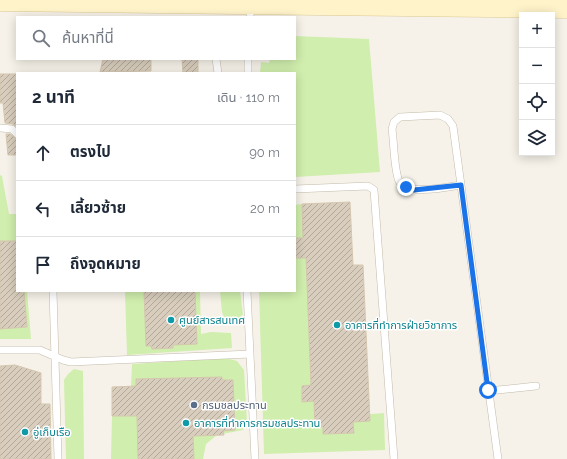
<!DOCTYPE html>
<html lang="th">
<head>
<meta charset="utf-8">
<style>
  body { margin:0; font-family:Raleway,"Noto Sans Thai",sans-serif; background:#f6f6f7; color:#1f2937 }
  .controls { position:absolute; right:12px; top:12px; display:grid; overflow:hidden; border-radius:0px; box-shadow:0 2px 10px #0003 }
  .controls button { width:36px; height:36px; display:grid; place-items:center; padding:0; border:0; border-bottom:1px solid #e0e1e3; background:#fff; color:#1f2937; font:20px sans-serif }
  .stop { position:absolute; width:12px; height:12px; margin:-9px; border:3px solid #1a73e8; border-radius:50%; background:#fff }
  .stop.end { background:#1a73e8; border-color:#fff; box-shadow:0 1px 4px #0008 }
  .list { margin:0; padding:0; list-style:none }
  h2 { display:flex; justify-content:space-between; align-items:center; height:52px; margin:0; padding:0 16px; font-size:17px }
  h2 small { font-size:13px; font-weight:400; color:#747a83 }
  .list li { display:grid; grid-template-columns:26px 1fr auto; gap:12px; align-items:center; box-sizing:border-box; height:56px; padding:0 16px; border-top:1px solid #e0e1e3 }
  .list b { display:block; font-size:15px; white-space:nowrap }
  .list em { font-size:13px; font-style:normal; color:#747a83 }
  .icon { flex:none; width:22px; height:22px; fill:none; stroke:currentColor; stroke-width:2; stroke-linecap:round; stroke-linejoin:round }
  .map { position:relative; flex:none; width:567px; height:459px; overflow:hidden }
  .search { position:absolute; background:#fff; box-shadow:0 2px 10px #0003; left:16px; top:16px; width:280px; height:44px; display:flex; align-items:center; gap:10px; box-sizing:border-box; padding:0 14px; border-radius:0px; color:#747a83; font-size:15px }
  .panel { position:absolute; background:#fff; box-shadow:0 2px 10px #0003; left:16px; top:72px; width:280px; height:220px; border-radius:0px }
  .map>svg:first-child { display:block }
</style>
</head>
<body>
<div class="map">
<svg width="567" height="459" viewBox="0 0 567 459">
  <defs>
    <pattern id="building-hatch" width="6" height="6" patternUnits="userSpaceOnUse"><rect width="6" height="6" fill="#d9cebd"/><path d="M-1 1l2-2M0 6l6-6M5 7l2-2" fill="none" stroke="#b2a99a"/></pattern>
  </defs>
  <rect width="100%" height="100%" fill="#f6f2e9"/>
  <path fill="#d0eead" d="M295 36 369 39 380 172 295 177V73H260L261 62 269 63 270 59H295Z
    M0 175 2 176 9 214H17V291H27L31 339H0Z
    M302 204 322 418 384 413 385 450 264 454 259 291H295V205Z
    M125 291H200L201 334 211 332 231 333 232 348 127 355Z
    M220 291H240L243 314 238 321 230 323 226 322 222 312Z
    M226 358 237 361 244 370 247 423 243 430 217 435 206 444 203 459H188L131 386 132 364Z
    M74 369 83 371 84 459H66L64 380 68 374Z
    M112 416H137L138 459H111Z"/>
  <path fill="url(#building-hatch)" stroke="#d5c7af" d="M103 59H151V71L100 72Z
    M182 59H198V73H183Z
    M0 74H17V127L13 124 5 123 3 103H0Z
    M6 134H10L17 139V155H8Z
    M350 202 353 265H363L370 421 353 422 354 433 323 434V427H315L314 401 302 402V386L311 385 306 258H296L295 238H303L302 204Z
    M0 241H17V291H24L27 327 0 329Z
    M144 291H195L197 344 173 345V348L152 349 151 346H146Z
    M15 365 41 373V404H50L51 459H0V366Z
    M222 377V380H233L235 430 223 431 224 435 193 436 194 459H138L137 416H112V387L136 386V379Z"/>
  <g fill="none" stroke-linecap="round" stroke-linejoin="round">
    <g stroke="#c3bbaa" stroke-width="8">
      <path id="lane" d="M250 17 251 5
        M216 59 218 73
        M248 73V59
        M0 128 12 129 17 134
        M461 185C447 187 407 196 399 181 394 170 394 142 392 129L394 122 400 117 440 115 448 119 453 126 498 459
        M295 189 368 186 374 190 394 459
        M53 291 58 459
        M247 291 255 459
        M0 350H40L63 360 71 362 250 354
        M488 391 536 386"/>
    </g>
    <g stroke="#dbc993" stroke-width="21">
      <path id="secondary" d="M0 1 567 8"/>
    </g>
    <use href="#lane" stroke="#fff" stroke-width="7"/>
    <use href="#secondary" stroke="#fff3ca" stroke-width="20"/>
  </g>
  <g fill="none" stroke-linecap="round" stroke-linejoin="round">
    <path stroke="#1a73e8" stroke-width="5" d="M406 187 414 190 461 185 488 390"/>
  </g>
  <g fill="#0f9aa8" stroke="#fff" stroke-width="1.5">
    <circle cx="171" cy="320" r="4"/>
    <circle cx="337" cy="325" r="4"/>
    <circle cx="186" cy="423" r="4"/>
    <circle cx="25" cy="432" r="4"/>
  </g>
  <circle fill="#5c6f8a" stroke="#fff" stroke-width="1.5" cx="194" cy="405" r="4"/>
  <g text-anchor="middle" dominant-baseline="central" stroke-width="3" stroke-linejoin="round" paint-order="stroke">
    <g font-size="11" fill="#0d838f" stroke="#fff" text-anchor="start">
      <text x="179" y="320">ศูนย์สารสนเทศ</text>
      <text x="345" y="325">อาคารที่ทำการฝ่ายวิชาการ</text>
      <text x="194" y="423">อาคารที่ทำการกรมชลประทาน</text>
      <text x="33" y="432">อู่เก็บเรือ</text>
    </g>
    <g font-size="11" fill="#4e5e75" stroke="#fff" text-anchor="start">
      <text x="202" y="405">กรมชลประทาน</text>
    </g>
  </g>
</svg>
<div class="controls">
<button>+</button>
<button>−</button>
<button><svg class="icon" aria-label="locate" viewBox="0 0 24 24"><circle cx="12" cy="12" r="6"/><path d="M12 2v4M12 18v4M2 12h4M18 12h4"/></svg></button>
<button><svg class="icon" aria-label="layers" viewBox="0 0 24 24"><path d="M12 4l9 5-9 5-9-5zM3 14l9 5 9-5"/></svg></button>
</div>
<div class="stop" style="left:488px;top:390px"></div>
<div class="stop end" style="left:406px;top:187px"></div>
<div class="search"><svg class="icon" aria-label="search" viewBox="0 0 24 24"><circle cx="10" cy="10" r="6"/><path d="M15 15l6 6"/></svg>ค้นหาที่นี่</div>
<section class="panel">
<h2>2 นาที<small>เดิน · 110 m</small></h2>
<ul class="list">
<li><svg class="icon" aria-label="ahead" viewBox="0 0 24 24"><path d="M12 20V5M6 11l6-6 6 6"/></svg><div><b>ตรงไป</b></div><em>90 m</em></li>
<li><svg class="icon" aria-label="left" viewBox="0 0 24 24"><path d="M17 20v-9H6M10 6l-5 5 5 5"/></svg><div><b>เลี้ยวซ้าย</b></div><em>20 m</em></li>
<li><svg class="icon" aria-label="arrive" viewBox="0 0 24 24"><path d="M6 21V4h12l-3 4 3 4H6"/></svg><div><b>ถึงจุดหมาย</b></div></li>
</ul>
</section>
</div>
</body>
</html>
